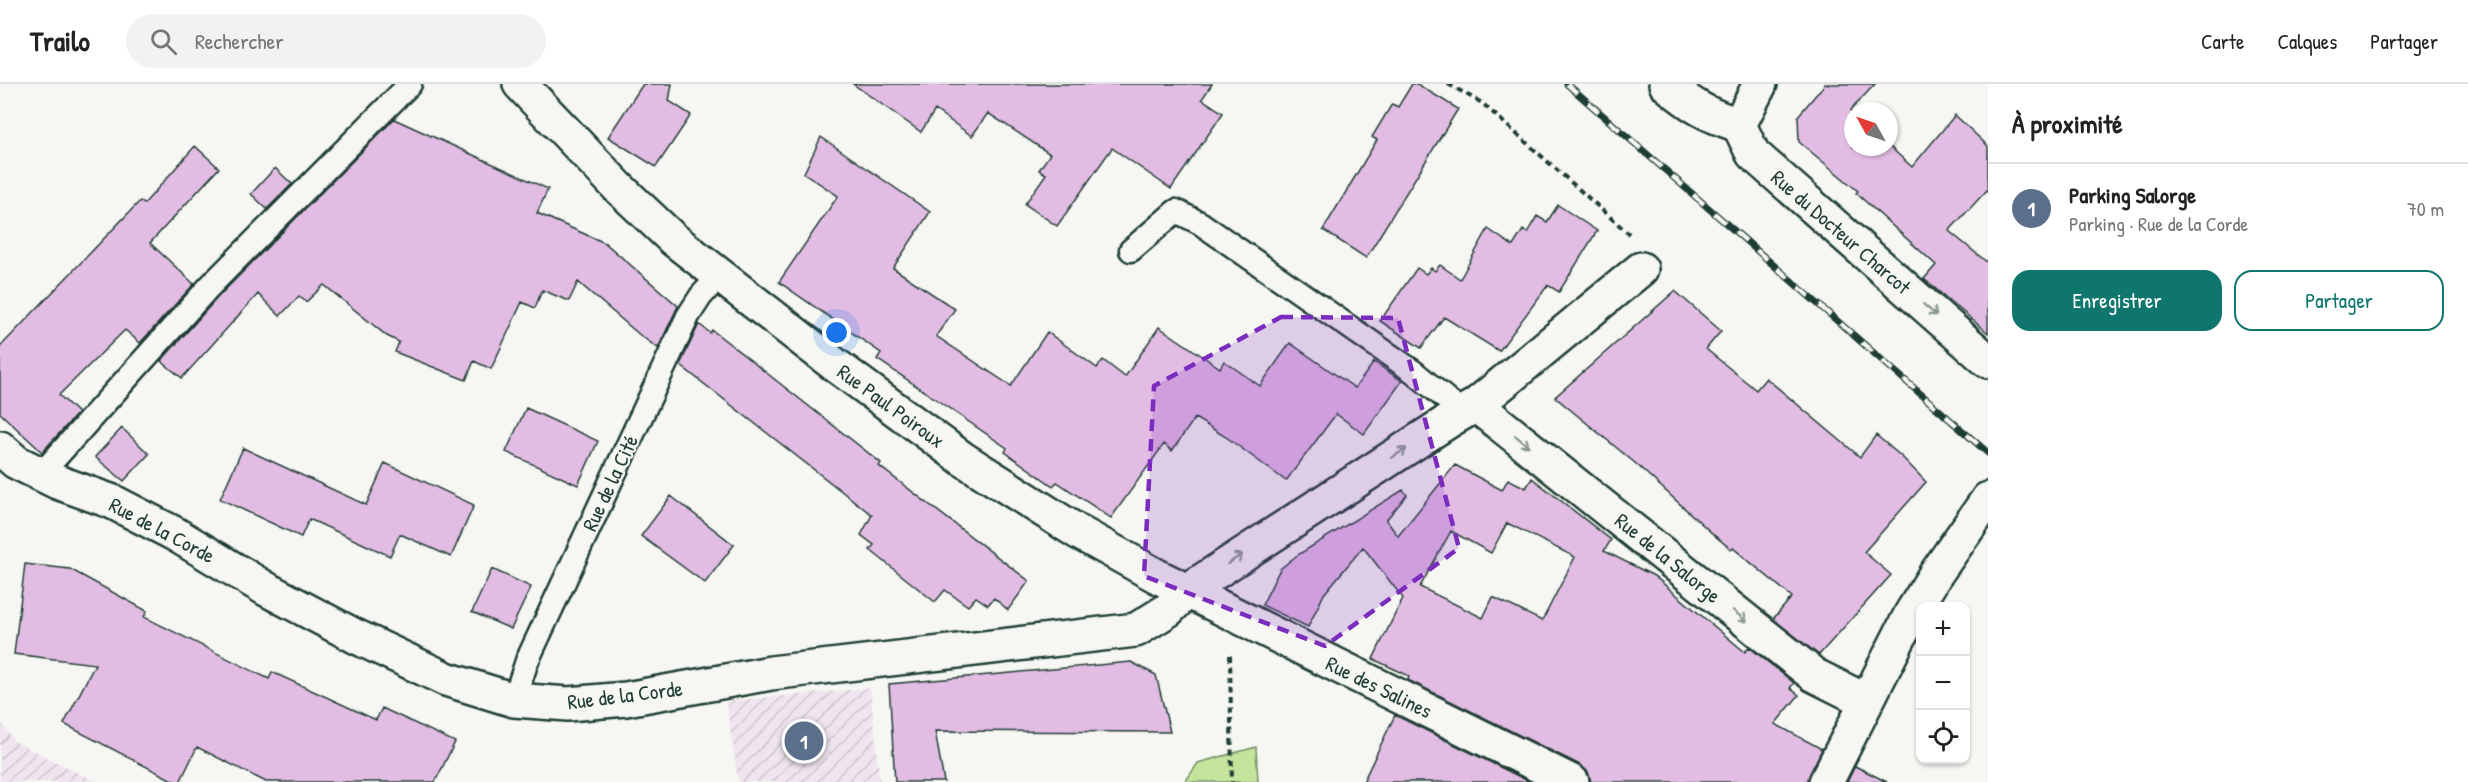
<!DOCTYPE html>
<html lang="fr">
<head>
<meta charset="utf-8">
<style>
  body { margin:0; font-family:"Patrick Hand",sans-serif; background:#f2f2f2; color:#222 }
  .controls { position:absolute; right:18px; bottom:18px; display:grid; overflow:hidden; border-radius:12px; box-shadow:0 2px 4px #0004 }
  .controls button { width:54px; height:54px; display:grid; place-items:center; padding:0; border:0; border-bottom:2px solid #e0e0e0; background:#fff; color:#222; font:30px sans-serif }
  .compass { position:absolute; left:1844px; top:18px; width:54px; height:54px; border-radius:50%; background:#fff; box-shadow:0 2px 4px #0004; rotate:310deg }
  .you { position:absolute; left:837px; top:249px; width:21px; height:21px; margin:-15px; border:4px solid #fff; border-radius:50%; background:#1a73e8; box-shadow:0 0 0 9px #1a73e833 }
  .badge { display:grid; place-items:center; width:39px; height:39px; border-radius:50%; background:#0f766e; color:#fff; font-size:20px; font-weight:700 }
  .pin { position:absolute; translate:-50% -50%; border:3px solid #fff; box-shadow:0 2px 6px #0006 }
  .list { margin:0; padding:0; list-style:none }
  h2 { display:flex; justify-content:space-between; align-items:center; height:78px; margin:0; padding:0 24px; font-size:26px }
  h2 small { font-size:20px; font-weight:400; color:#767676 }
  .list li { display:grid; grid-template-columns:39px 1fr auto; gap:18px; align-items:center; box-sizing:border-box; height:90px; padding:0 24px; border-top:2px solid #e0e0e0 }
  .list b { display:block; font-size:22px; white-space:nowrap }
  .list p { margin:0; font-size:20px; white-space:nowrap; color:#767676 }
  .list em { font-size:20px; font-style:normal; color:#767676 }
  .actions { display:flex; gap:12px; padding:18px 24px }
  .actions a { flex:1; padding:14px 0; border:2px solid #0f766e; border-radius:18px; text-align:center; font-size:21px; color:#0f766e }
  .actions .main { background:#0f766e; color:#fff }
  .icon { flex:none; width:33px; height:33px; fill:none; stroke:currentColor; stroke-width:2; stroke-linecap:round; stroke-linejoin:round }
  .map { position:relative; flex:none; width:1988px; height:698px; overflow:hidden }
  header { display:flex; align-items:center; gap:36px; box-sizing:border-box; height:84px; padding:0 30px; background:#fff; border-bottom:2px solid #e0e0e0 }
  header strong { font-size:28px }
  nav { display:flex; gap:33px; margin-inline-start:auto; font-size:21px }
  .search { width:420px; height:54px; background:#f2f2f2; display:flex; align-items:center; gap:15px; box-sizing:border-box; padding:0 21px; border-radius:33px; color:#767676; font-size:22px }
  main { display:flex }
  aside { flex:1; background:#fff }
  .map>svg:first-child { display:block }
</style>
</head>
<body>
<header>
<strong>Trailo</strong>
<div class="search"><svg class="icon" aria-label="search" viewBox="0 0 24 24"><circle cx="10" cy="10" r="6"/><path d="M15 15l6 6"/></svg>Rechercher</div>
<nav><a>Carte</a><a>Calques</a><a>Partager</a></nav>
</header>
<main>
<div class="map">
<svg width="1988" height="698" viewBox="0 0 1988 698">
  <defs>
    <pattern id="industrial-furrows" width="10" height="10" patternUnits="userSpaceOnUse" patternTransform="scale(1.5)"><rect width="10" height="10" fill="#f0e5ee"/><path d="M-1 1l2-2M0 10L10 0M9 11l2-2" fill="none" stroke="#cdc5cd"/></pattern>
  </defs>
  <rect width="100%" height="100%" fill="#f6f6f2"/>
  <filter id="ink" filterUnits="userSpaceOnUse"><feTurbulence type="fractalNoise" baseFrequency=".0167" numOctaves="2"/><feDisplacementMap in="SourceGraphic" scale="12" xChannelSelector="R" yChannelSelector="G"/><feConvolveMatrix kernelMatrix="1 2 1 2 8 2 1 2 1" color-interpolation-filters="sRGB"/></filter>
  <g filter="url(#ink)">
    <path fill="url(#industrial-furrows)" d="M870 604 880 698H738L726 617Z
      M0 637 14 657 97 698H0Z"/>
    <path fill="#c5e39b" stroke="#729068" stroke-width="1.5" d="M1256 663 1258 698H1185L1198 679Z"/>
    <path fill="#e3bce4" stroke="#1f3d34" stroke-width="1.5" fill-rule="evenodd" d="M643 0H672L669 17 691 31 656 83 608 53Z
      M853 0H1212L1202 15 1223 29 1171 105 1112 64 1057 142 1025 120 1046 90 1039 86 1050 70 988 29 972 52 935 26 921 48Z
      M1412 0H1417L1458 25 1366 174 1323 146 1377 56 1372 53 1392 20 1398 23Z
      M1825 0H1875L1851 26 1853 63 1889 62 1912 83 1955 31 1988 62V105L1949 147 1988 179V249L1924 195 1936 181 1856 109 1858 107 1799 58 1798 32Z
      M394 35 548 105 537 129 605 159 678 222 658 264 641 252 578 198 569 217 542 206 535 224 522 218 491 285 474 277 466 296 395 268 399 258 387 252 324 201 306 218 299 212 280 232 258 210 182 294 161 277 219 212Z
      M821 53 930 128 893 184 955 225 936 252 1011 302 1047 248 1097 284 1103 276 1125 293 1159 243 1220 284 1224 277 1260 302 1290 259 1355 304 1374 278 1402 297 1364 350 1336 330 1286 397 1226 353 1195 334 1172 367 1164 360 1111 434 1057 398 1053 402 1005 368 1007 364 877 275 881 269 779 198 838 112 804 89Z
      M195 62 219 84 150 159 194 200 140 259 125 246 59 311 78 329 42 368 0 329V263L140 117 144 120Z
      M275 84 292 100 267 125 251 110Z
      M1558 121 1597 147 1559 208 1548 201 1499 267 1444 233 1421 264 1380 237 1417 184 1426 190 1431 184 1435 187 1440 181 1460 195 1488 145 1513 162 1523 146 1527 149 1537 132 1547 138Z
      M1675 207 1721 247 1706 265 1756 306 1766 294 1860 373 1876 351 1902 373 1926 398 1864 468 1891 491 1819 571 1773 535 1792 513 1733 464 1731 465 1715 452 1635 379 1555 313Z
      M699 240 710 249 712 246 881 379 879 382 1029 497 1008 526 994 514 988 521 976 513 968 522 945 506 935 518 870 466 874 461 861 451 872 431 680 281Z
      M526 324 598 357 578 401 506 368Z
      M122 344 149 370 124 397 95 373Z
      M243 364 366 421 385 379 474 421 451 473 400 450 390 472 309 435 301 453 220 415Z
      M1455 381 1502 406 1508 395 1526 404 1532 394 1611 456 1604 467 1654 492 1745 568 1749 563 1794 599 1790 604 1799 611 1775 640 1822 665 1807 698H1591L1588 688 1580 681 1408 596 1409 592 1373 575 1403 514 1363 463 1324 510 1308 543 1262 521 1280 485 1296 472 1403 406 1407 411 1386 436 1398 452ZM1507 439 1575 473 1542 537 1493 513 1483 534 1420 503 1451 447 1491 469Z
      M671 412 734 461 705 499 641 452Z
      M25 480 70 485 147 527 144 533 269 595 272 588 376 636 382 624 455 658 435 698H266L197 663 180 698H176L64 640 95 580 14 570Z
      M492 485 531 503 511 545 472 528Z
      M1131 578 1156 591 1170 648 935 647 944 698H895L889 600Z
      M1395 631 1530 698H1363Z
      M1855 682 1887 698H1847Z"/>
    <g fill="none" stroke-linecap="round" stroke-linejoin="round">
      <g stroke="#1f3d34" stroke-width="27">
        <path id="service" d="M1131 166 1176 127 1200 139 1414 288 1463 329
          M41 390 209 203 410 0
          M514 616 527 577 688 232 701 212 720 191"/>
      </g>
      <g stroke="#1f3d34" stroke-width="38">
        <path id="minor" d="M1666 0C1692 22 1707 31 1739 41
          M1476 321 1814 591 1866 617
          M0 364 16 378 57 398 113 418 175 450 268 506 355 552 446 595 514 616 568 620 626 615 771 589 1136 546 1168 526 1187 507 1205 495 1450 336 1476 321 1641 185"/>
      </g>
      <g stroke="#1f3d34" stroke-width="38">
        <path id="tertiary" d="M520 0 619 104 673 155 834 280 963 375 1078 448 1157 492 1572 698
          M1760 0 1739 41 1753 70 1988 277
          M1826 698 1911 530 1935 491 1988 415"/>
      </g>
      <path stroke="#1f3d34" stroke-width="4" stroke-dasharray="6 4.5" stroke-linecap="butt" d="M1448 0 1482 19 1629 150
        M1230 571 1232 698"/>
      <use href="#service" stroke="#f6f6f2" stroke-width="22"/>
      <use href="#minor" stroke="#f6f6f2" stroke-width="33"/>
      <use href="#tertiary" stroke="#f6f6f2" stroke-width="33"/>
      <g stroke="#1f3d34" stroke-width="7">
        <path id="rail" d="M1567 0 1988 369"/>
      </g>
      <use href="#rail" stroke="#f6f6f2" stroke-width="4.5" stroke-dasharray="14" stroke-linecap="butt"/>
    </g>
    <defs><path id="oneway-shaft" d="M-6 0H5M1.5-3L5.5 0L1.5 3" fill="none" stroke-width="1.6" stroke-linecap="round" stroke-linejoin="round" transform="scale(1.5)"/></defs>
    <g stroke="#8a9a93">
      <use href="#oneway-shaft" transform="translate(1930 226) rotate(41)"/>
      <use href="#oneway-shaft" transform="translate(1522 357) rotate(39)"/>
      <use href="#oneway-shaft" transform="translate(1399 369) rotate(-33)"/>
      <use href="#oneway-shaft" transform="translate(1235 475) rotate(-33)"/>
      <use href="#oneway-shaft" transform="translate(1740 532) rotate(39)"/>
    </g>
  </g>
  <path fill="#7b2cbf" fill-opacity="0.2" stroke="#7b2cbf" stroke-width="4.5" stroke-dasharray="12 8" stroke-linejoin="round" d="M1281 233 1398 234 1459 464 1325 562 1144 492 1154 302Z"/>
  <g text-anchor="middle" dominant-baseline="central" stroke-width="4.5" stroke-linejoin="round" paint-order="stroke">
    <g font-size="21" fill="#1f3d34" stroke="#f6f6f2">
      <text transform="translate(1841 148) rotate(41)">Rue du Docteur Charcot</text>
      <text transform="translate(891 322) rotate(36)">Rue Paul Poiroux</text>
      <text transform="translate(610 399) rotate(-65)">Rue de la Cité</text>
      <text transform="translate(162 446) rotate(28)">Rue de la Corde</text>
      <text transform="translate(1668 474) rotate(39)">Rue de la Salorge</text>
      <text transform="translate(1379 603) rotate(26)">Rue des Salines</text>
      <text transform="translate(625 611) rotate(-7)">Rue de la Corde</text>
    </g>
  </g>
</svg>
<div class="controls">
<button>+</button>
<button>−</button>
<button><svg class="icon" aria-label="locate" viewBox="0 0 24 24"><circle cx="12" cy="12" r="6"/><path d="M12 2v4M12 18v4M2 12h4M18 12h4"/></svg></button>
</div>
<svg class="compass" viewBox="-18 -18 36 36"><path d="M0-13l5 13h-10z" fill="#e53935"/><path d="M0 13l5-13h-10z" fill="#767676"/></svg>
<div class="you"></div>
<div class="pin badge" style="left:804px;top:657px;background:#5c6f8a">1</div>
</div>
<aside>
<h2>À proximité<small></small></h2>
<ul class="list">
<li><span class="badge" style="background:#5c6f8a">1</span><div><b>Parking Salorge</b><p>Parking · Rue de la Corde</p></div><em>70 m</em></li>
</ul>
<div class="actions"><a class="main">Enregistrer</a><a>Partager</a></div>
</aside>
</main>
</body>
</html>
